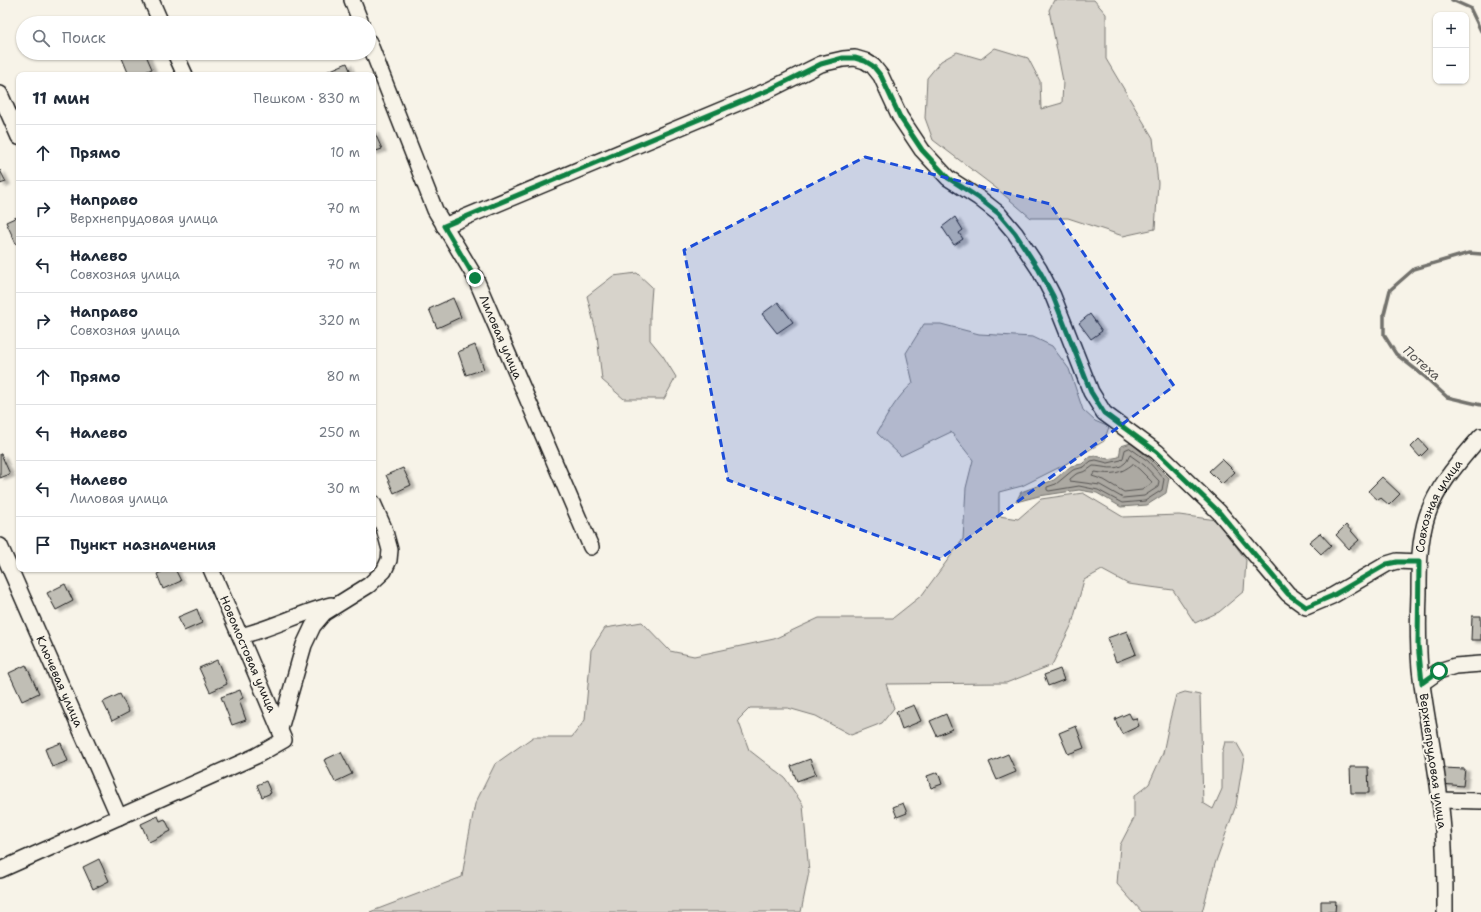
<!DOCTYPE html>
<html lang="ru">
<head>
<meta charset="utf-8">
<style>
  body { margin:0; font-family:"Shantell Sans",sans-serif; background:#f2f2f3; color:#1f2937 }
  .controls { position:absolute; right:12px; top:12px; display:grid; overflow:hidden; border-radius:8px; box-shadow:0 1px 3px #0004 }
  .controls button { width:36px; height:36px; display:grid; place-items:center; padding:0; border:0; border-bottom:1px solid #e0e1e3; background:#fff; color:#1f2937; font:20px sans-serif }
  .stop { position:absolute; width:12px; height:12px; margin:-9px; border:3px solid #0b8043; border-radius:50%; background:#fff }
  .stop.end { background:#0b8043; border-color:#fff; box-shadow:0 1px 4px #0008 }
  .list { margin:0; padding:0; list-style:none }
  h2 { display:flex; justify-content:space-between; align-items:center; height:52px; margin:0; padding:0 16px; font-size:17px }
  h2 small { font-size:13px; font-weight:400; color:#747a83 }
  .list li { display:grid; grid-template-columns:26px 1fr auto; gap:12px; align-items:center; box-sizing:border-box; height:56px; padding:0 16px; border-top:1px solid #e0e1e3 }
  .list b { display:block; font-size:15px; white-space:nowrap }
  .list p { margin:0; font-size:13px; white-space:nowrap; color:#747a83 }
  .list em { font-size:13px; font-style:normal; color:#747a83 }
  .icon { flex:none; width:22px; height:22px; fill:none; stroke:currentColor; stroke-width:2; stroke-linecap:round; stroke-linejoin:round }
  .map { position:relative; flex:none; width:1481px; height:912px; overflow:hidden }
  .search { position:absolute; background:#fff; box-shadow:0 1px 3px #0004; left:16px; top:16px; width:360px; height:44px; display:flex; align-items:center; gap:10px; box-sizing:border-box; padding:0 14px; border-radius:22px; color:#747a83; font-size:15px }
  .panel { position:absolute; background:#fff; box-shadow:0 1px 3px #0004; left:16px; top:72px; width:360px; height:500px; border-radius:8px }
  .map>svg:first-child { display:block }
</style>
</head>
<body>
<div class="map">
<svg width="1481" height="912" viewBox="0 0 1481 912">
  <defs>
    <filter id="shadow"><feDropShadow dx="4.5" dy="2.5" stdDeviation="1" flood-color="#0004"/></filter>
  </defs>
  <rect width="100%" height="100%" fill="#f7f3e8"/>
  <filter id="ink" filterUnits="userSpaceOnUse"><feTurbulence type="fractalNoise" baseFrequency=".025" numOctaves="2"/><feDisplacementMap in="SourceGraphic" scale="8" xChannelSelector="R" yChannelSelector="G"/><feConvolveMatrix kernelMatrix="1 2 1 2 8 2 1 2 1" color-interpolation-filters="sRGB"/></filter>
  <g filter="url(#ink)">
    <path fill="#d7d3cb" stroke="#7a7874" d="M1054 0H1094L1106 14V59L1153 138 1158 183 1155 229 1123 236 1068 218H1031L996 188 933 140 925 118 927 78 941 61 957 52 981 59 995 48 1028 58 1040 81 1041 109 1062 103 1063 81 1049 10Z
      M637 273 652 287 650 314V340L663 356 676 377 664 399H624L602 380 597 335 587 296 613 276Z
      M924 324H941L979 334 1033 337 1052 346 1069 369 1083 410 1095 421 1109 427 1104 441 1064 465 1022 486 999 492V516L1018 519 1041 499 1083 493 1123 517 1179 515 1217 520 1246 560 1244 591 1219 612 1195 623 1173 590 1128 584 1102 570 1084 580 1072 624 1052 665 1006 683 886 684 894 708 882 723 851 735 816 716 788 708H750L738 720 749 750 785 778 803 805 809 872 801 912H370L462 877 468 840 475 804 495 764 533 737H572L585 720 591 650 605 628 642 622 670 651 694 656 774 639 819 618H893L922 595 963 539 966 488 973 460 951 432 901 456 877 433C888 414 897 397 913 383L906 353Z
      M1185 692 1200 695 1203 803 1213 809 1222 789V753L1225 742H1236L1244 756 1236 805 1215 864 1202 912H1142L1117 884 1120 845 1134 818V796L1149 784 1163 753 1170 719 1176 695Z"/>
    <path fill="#aca9a2" stroke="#72716c" d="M1131 443 1150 459 1169 478 1166 493 1147 505 1121 507 1097 493 1079 490 1039 496 1016 502 1021 492 1054 480 1071 466 1082 464 1089 457 1096 456 1108 459 1119 457 1121 446Z"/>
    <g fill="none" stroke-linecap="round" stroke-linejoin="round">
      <path stroke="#565452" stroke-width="1" d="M1130 448 1148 461 1164 479 1162 490 1145 501 1122 503 1098 490 1079 486 1049 491 1047 490V487L1056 484 1073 470 1084 467 1091 461 1096 460 1108 463 1121 460 1123 458 1125 450Z
        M1130 455 1144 465 1159 481 1158 487 1144 496 1123 498 1100 485 1070 481V479L1076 474 1086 471 1093 466C1103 466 1116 472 1125 463 1128 461 1128 457 1130 455Z
        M1133 464 1140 470 1152 482 1151 484 1142 490 1124 492 1104 480 1092 476 1095 472C1112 475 1120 474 1133 464Z"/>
      <path stroke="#72716c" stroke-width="3.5" d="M1452 0 1470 8 1481 31
        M1481 254 1469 253 1414 269 1390 290 1384 314V335L1396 354 1424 376 1447 397 1481 405"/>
    </g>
    <path fill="#c0beb5" stroke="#1c1c1c" filter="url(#shadow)" d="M133 53H145L152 69 138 75H129L122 58Z
      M347 63 352 75H328L326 72Z
      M373 129 382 149 373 152Z
      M0 170 6 182 0 184Z
      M19 216V242L16 244 6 222Z
      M955 217 963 230 959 233 963 239 954 245 942 227Z
      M453 298 461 317 437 328 429 309Z
      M778 302 793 322 777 333 762 314Z
      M1090 314 1102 331 1091 339 1079 323Z
      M475 345 484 369 466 375 458 352Z
      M1419 439 1428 449 1420 457 1411 447Z
      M0 454H1L10 474 0 478Z
      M1222 459 1235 472 1222 484 1209 471Z
      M403 468 411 485 394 493 386 475Z
      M1382 477 1400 494 1389 505 1381 498 1378 500 1368 491Z
      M1346 525 1359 540 1349 549 1336 535Z
      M1320 533 1331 545 1321 554 1309 542Z
      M168 569H175L181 581 163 589 157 574Z
      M65 584 73 601 56 610 47 593Z
      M197 609 202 623 184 631 178 617Z
      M1472 616H1481V640H1471Z
      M1127 631 1136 654 1116 662 1107 638Z
      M217 660 227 684 210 692 199 668Z
      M26 665 39 693 22 701 9 673Z
      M1060 669 1064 680 1048 686 1044 675Z
      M240 690 243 698 239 700 246 720 232 725 221 697Z
      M120 694 129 712 112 721 103 702Z
      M914 705 921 721 902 729 896 712Z
      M1129 713 1132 719 1136 718 1139 726 1122 734 1115 719Z
      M946 714 952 729 937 736 930 721Z
      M1076 726 1084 748 1068 754 1059 733Z
      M61 743 68 761 52 767 45 749Z
      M341 752 352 774 335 782 324 760Z
      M1008 754 1016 772 997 780 989 762Z
      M810 759 816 774 797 781 791 766Z
      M1350 767H1368L1369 793H1351Z
      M1443 768 1465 769 1463 786 1442 784Z
      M938 772 942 784 931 788 927 776Z
      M266 781 271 793 262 797 257 785Z
      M903 803 907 813 897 817 893 807Z
      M158 816 160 821 165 819 171 831 149 842 141 824Z
      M99 859 109 881 93 889 83 867Z
      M1321 901H1336L1335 912H1321Z"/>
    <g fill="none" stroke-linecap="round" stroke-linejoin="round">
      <g stroke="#1c1c1c" stroke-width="18">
        <g id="minor">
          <path d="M151 0 161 23"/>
          <path d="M352 0 361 23"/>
          <path id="s1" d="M369 42 435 210 475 277 591 547"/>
          <path d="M175 53 185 75"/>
          <path d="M0 94 19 137"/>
          <path d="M444 226 769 90 821 64 843 59 855 58 865 61 873 66 881 76 900 117 922 150 948 178 979 198 998 213 1015 233 1039 269 1053 296 1091 392 1104 413 1157 452 1219 512 1288 594 1306 607 1332 596 1387 564 1397 561 1419 562"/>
          <path id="s2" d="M0 546 119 817"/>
          <path d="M240 636C271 629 300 613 331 605"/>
          <path d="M1422 683 1439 671 1455 666 1481 664"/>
          <path d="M280 729 304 645 313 626 324 613 369 585 384 571 389 560 390 550 384 528 373 503"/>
          <path d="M1440 800 1481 801"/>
          <path d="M0 870 256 756 284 740 240 636 211 569"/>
          <path id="s3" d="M1445 912C1445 875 1445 838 1440 800 1435 756 1425 713 1420 669 1418 644 1418 619 1419 593 1419 567 1419 541 1427 516 1438 484 1460 461 1481 436"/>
        </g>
      </g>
      <use href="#minor" stroke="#f7f3e8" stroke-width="15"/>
    </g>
  </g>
  <g fill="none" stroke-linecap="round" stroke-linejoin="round" filter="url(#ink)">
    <path stroke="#0b8043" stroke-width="5" d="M475 278 444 226 769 90 821 64 843 58H855L865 61 873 66 881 76 900 117 922 150 948 178 979 198 998 213 1015 233 1039 270 1053 296 1091 392 1104 413 1157 452 1219 512 1288 594 1306 607 1332 596 1387 564 1397 562H1419L1418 644 1422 683 1439 671"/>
  </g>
  <path fill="#1d4ed8" fill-opacity="0.2" stroke="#1d4ed8" stroke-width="3" stroke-dasharray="8 5" stroke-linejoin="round" d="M865 157 1050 204 1174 386 940 559 728 480 684 250Z"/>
  <g text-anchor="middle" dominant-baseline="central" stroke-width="4" stroke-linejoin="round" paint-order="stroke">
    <g font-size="12" fill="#1c1c1c" stroke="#f7f3e8">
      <text stroke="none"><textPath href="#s1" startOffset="324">Лиловая улица</textPath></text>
      <text stroke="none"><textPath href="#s3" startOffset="412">Совхозная улица</textPath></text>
      <text transform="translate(248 654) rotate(67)">Новомостовая улица</text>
      <text stroke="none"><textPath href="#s2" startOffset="148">Ключевая улица</textPath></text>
      <text transform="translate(1433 761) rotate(82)">Верхнепрудовая улица</text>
    </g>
    <g font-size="13" font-style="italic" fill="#565452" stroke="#f7f3e8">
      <text transform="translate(1422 363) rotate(41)">Потеха</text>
    </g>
  </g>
</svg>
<div class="controls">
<button>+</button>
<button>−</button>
</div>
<div class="stop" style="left:1439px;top:671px"></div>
<div class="stop end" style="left:475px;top:278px"></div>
<div class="search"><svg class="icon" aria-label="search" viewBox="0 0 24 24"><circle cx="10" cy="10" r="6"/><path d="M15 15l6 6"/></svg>Поиск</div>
<section class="panel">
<h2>11 мин<small>Пешком · 830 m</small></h2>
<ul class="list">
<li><svg class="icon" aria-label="ahead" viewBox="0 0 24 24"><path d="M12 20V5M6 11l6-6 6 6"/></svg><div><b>Прямо</b></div><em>10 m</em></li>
<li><svg class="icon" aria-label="right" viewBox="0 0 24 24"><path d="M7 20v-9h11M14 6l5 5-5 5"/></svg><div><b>Направо</b><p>Верхнепрудовая улица</p></div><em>70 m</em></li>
<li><svg class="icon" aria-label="left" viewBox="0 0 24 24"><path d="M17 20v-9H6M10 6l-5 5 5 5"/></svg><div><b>Налево</b><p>Совхозная улица</p></div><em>70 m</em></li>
<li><svg class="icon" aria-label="right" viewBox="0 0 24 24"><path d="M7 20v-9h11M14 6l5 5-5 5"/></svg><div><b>Направо</b><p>Совхозная улица</p></div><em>320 m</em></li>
<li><svg class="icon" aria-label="ahead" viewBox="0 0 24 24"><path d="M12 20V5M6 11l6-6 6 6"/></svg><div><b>Прямо</b></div><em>80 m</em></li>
<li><svg class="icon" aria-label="left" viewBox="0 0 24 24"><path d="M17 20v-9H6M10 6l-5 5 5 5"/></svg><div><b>Налево</b></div><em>250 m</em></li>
<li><svg class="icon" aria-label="left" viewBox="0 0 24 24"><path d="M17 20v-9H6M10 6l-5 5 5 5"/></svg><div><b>Налево</b><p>Лиловая улица</p></div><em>30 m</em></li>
<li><svg class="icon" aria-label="arrive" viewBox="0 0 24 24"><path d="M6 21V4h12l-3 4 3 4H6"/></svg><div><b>Пункт назначения</b></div></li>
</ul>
</section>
</div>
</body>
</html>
